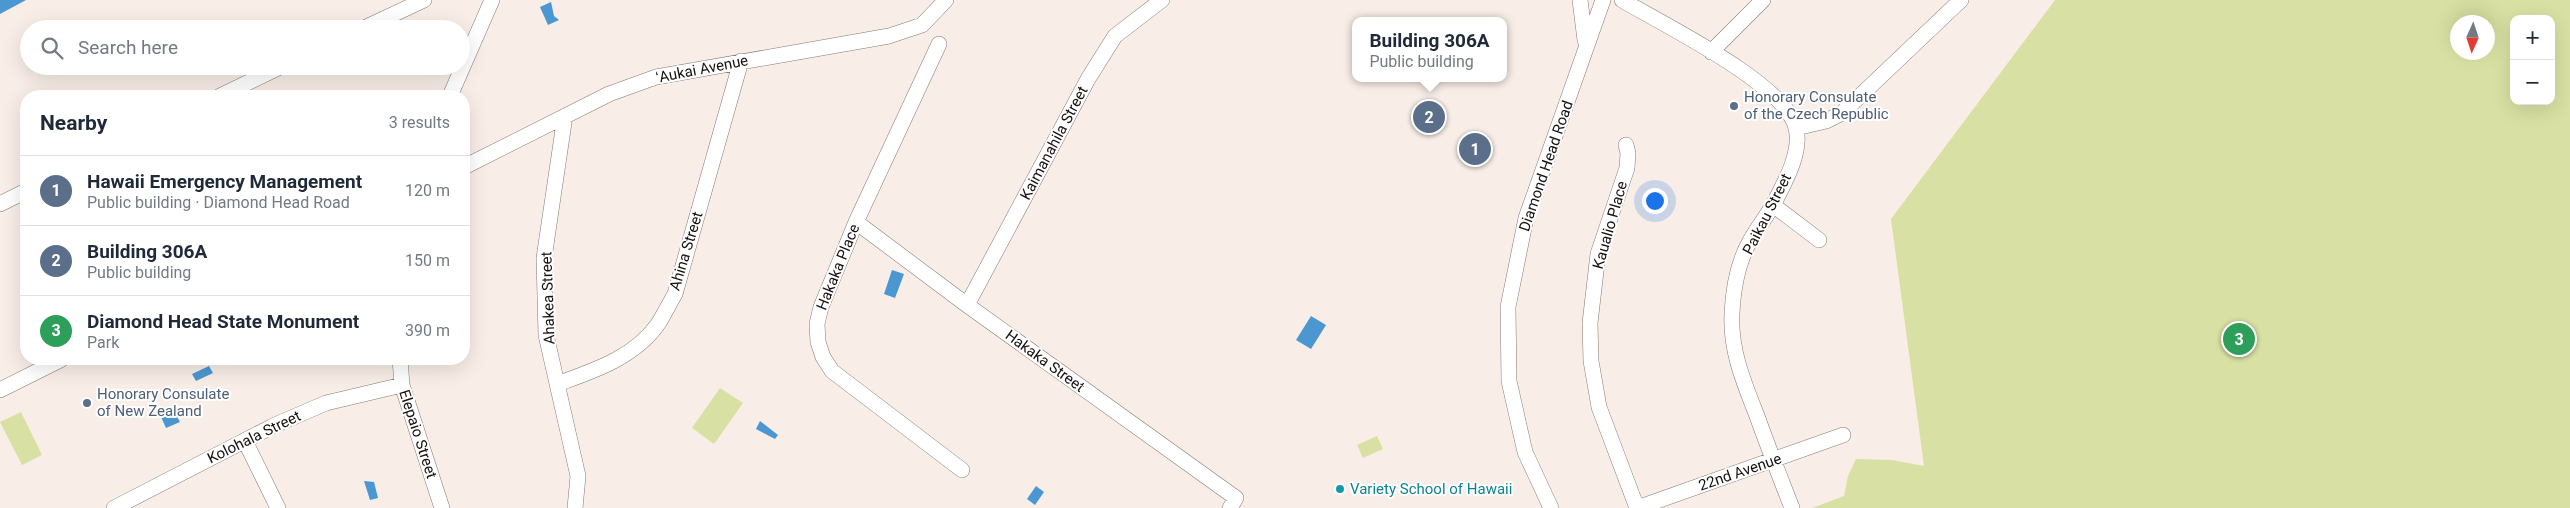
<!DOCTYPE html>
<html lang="en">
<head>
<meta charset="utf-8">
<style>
  body { margin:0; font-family:Roboto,sans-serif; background:#f2f2f3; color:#1f2937 }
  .controls { position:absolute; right:15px; top:15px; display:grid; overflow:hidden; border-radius:10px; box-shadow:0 5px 20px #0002 }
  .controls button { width:45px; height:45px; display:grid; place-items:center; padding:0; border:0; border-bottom:1px solid #e0e1e3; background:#fff; color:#1f2937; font:25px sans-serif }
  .compass { position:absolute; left:2450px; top:15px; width:45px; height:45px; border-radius:50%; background:#fff; box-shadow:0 5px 20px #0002; rotate:183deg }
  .you { position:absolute; left:1654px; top:200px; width:18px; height:18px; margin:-12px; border:4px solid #fff; border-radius:50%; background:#1a73e8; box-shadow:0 0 0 8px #1a73e833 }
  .badge { display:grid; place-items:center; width:32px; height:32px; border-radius:50%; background:#0f766e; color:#fff; font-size:16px; font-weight:700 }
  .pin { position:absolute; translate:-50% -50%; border:2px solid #fff; box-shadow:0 1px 5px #0006 }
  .popup { position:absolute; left:1352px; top:17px; width:155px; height:65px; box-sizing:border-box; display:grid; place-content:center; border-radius:10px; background:#fff; filter:drop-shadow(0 1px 4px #0005); font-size:16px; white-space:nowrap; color:#747a83 }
  .popup b { font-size:19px; color:#1f2937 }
  .popup::after { content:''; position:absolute; left:50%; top:100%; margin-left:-10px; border:10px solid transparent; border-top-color:#fff }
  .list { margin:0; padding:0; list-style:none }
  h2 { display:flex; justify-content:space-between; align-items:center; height:65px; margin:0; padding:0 20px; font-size:21px }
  h2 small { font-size:16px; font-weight:400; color:#747a83 }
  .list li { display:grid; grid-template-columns:32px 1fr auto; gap:15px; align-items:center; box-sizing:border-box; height:70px; padding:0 20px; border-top:1px solid #e0e1e3 }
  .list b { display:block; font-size:19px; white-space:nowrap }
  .list p { margin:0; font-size:16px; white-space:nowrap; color:#747a83 }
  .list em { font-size:16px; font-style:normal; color:#747a83 }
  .icon { flex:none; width:28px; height:28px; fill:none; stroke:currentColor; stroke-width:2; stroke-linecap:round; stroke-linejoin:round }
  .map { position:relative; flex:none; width:2570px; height:508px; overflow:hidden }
  .search { position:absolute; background:#fff; box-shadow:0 5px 20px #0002; left:20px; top:20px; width:450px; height:55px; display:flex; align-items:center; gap:12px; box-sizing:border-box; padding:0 18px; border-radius:28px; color:#747a83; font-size:19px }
  .panel { position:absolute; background:#fff; box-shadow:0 5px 20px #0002; left:20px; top:90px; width:450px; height:275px; border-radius:20px }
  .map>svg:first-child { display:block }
</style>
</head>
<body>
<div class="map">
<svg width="2570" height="508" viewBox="0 0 2570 508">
  <rect width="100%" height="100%" fill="#f8ede7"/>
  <path fill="#d8e0a3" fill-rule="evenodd" d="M2055 0H2570V508H1812L1844 496 1848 476 1856 459 1892 460 1924 466 1891 219ZM2514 19H2551V101H2514ZM2458 22H2488V52H2458Z
    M720 388 743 403 714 444 692 428Z
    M21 412 42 455 22 465 0 422Z
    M1377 436 1383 449 1363 458 1357 445Z"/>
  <path fill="#4b97d1" d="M0 0H26L0 14Z
    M551 2 554 16 559 20 548 25 540 7Z
    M892 270 904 274 895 298 884 294Z
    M1311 316 1326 325 1311 349 1296 340Z
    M209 366 213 373 196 381 192 374Z
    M174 411 180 422 166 428 161 417Z
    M760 421 778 435 775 439 756 429Z
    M364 481 374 482 378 498 370 500Z
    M1036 486 1044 492 1035 505 1027 499Z"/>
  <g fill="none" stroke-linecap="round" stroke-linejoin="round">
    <g stroke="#847a75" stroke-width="16">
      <path id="minor" d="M1580 0 1585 40
        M1622 0C1662 24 1786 84 1796 128 1802 152 1785 182 1774 203 1767 216 1757 228 1750 241 1738 262 1733 291 1732 314 1730 350 1744 383 1757 416 1768 447 1780 477 1792 508
        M362 29 424 0
        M939 44 856 222 821 307 817 324 818 342 823 357 832 371 962 470
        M1711 52 1763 0
        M220 96 282 66
        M450 96 492 0
        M565 116 544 258 546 335 578 476 575 508
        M1796 128 1826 121 1842 113 1961 0
        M1626 145 1628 153 1627 168 1598 254 1590 323 1591 361 1599 407 1637 508
        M464 167 609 94 656 77 889 36 922 25 946 0
        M0 204 26 191
        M1773 205 1819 240
        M856 222 967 305 1236 498 1230 508
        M967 305 1088 79 1115 36 1162 0
        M400 359 402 385 442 508
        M557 384C593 371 634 358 658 324 664 315 669 304 675 294L741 61
        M0 390 62 359
        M245 441 278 508
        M114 508 275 425 326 403 402 385
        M1551 508 1525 452 1509 381 1508 307 1526 218 1603 0
        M1637 508 1843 435"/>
    </g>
    <use href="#minor" stroke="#fff" stroke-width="15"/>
  </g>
  <g fill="#5c6f8a" stroke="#fff" stroke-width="2">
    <circle cx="1734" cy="106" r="5"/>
    <circle cx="87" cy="403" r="5"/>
  </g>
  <circle fill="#0f9aa8" stroke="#fff" stroke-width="2" cx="1340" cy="489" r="5"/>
  <g text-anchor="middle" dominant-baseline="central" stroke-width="4" stroke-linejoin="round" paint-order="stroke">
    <g font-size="15" fill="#14100e" stroke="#fff">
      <text transform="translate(702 69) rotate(-11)">ʻAukai Avenue</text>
      <text transform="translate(1054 143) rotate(-62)">Kaimanahila Street</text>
      <text transform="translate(1546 166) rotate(-71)">Diamond Head Road</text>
      <text transform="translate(1767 214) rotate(-63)">Paikau Street</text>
      <text transform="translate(1610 225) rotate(-74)">Kaualio Place</text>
      <text transform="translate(686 251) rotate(-73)">Ahina Street</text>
      <text transform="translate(838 267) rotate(-68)">Hakaka Place</text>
      <text transform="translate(548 298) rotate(-92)">Ahakea Street</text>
      <text transform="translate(1045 361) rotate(36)">Hakaka Street</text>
      <text transform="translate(418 434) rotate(72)">Elepaio Street</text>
      <text transform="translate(254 437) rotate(-26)">Kolohala Street</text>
      <text transform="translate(1740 472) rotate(-19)">22nd Avenue</text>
    </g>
    <g font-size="15" fill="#4e5e75" stroke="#fff" text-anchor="start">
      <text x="1744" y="97">Honorary Consulate<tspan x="1744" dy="17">of the Czech Republic</tspan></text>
      <text x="97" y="394">Honorary Consulate<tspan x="97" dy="17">of New Zealand</tspan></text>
    </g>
    <g font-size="15" fill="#0d838f" stroke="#fff" text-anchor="start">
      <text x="1350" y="489">Variety School of Hawaii</text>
    </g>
  </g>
</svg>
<div class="controls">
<button>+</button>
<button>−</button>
</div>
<svg class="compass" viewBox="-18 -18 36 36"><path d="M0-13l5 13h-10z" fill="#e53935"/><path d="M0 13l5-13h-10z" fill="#747a83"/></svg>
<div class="you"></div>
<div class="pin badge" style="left:1475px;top:149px;background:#5c6f8a">1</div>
<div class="pin badge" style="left:1429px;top:117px;background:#5c6f8a">2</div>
<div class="popup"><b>Building 306A</b>Public building</div>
<div class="pin badge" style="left:2239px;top:339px;background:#2e9e5b">3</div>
<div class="search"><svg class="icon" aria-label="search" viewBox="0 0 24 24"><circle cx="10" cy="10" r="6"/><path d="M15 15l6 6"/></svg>Search here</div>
<section class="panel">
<h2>Nearby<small>3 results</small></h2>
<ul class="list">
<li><span class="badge" style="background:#5c6f8a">1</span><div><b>Hawaii Emergency Management</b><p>Public building · Diamond Head Road</p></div><em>120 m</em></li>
<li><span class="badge" style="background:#5c6f8a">2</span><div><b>Building 306A</b><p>Public building</p></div><em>150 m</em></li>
<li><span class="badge" style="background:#2e9e5b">3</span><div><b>Diamond Head State Monument</b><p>Park</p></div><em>390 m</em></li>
</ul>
</section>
</div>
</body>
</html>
